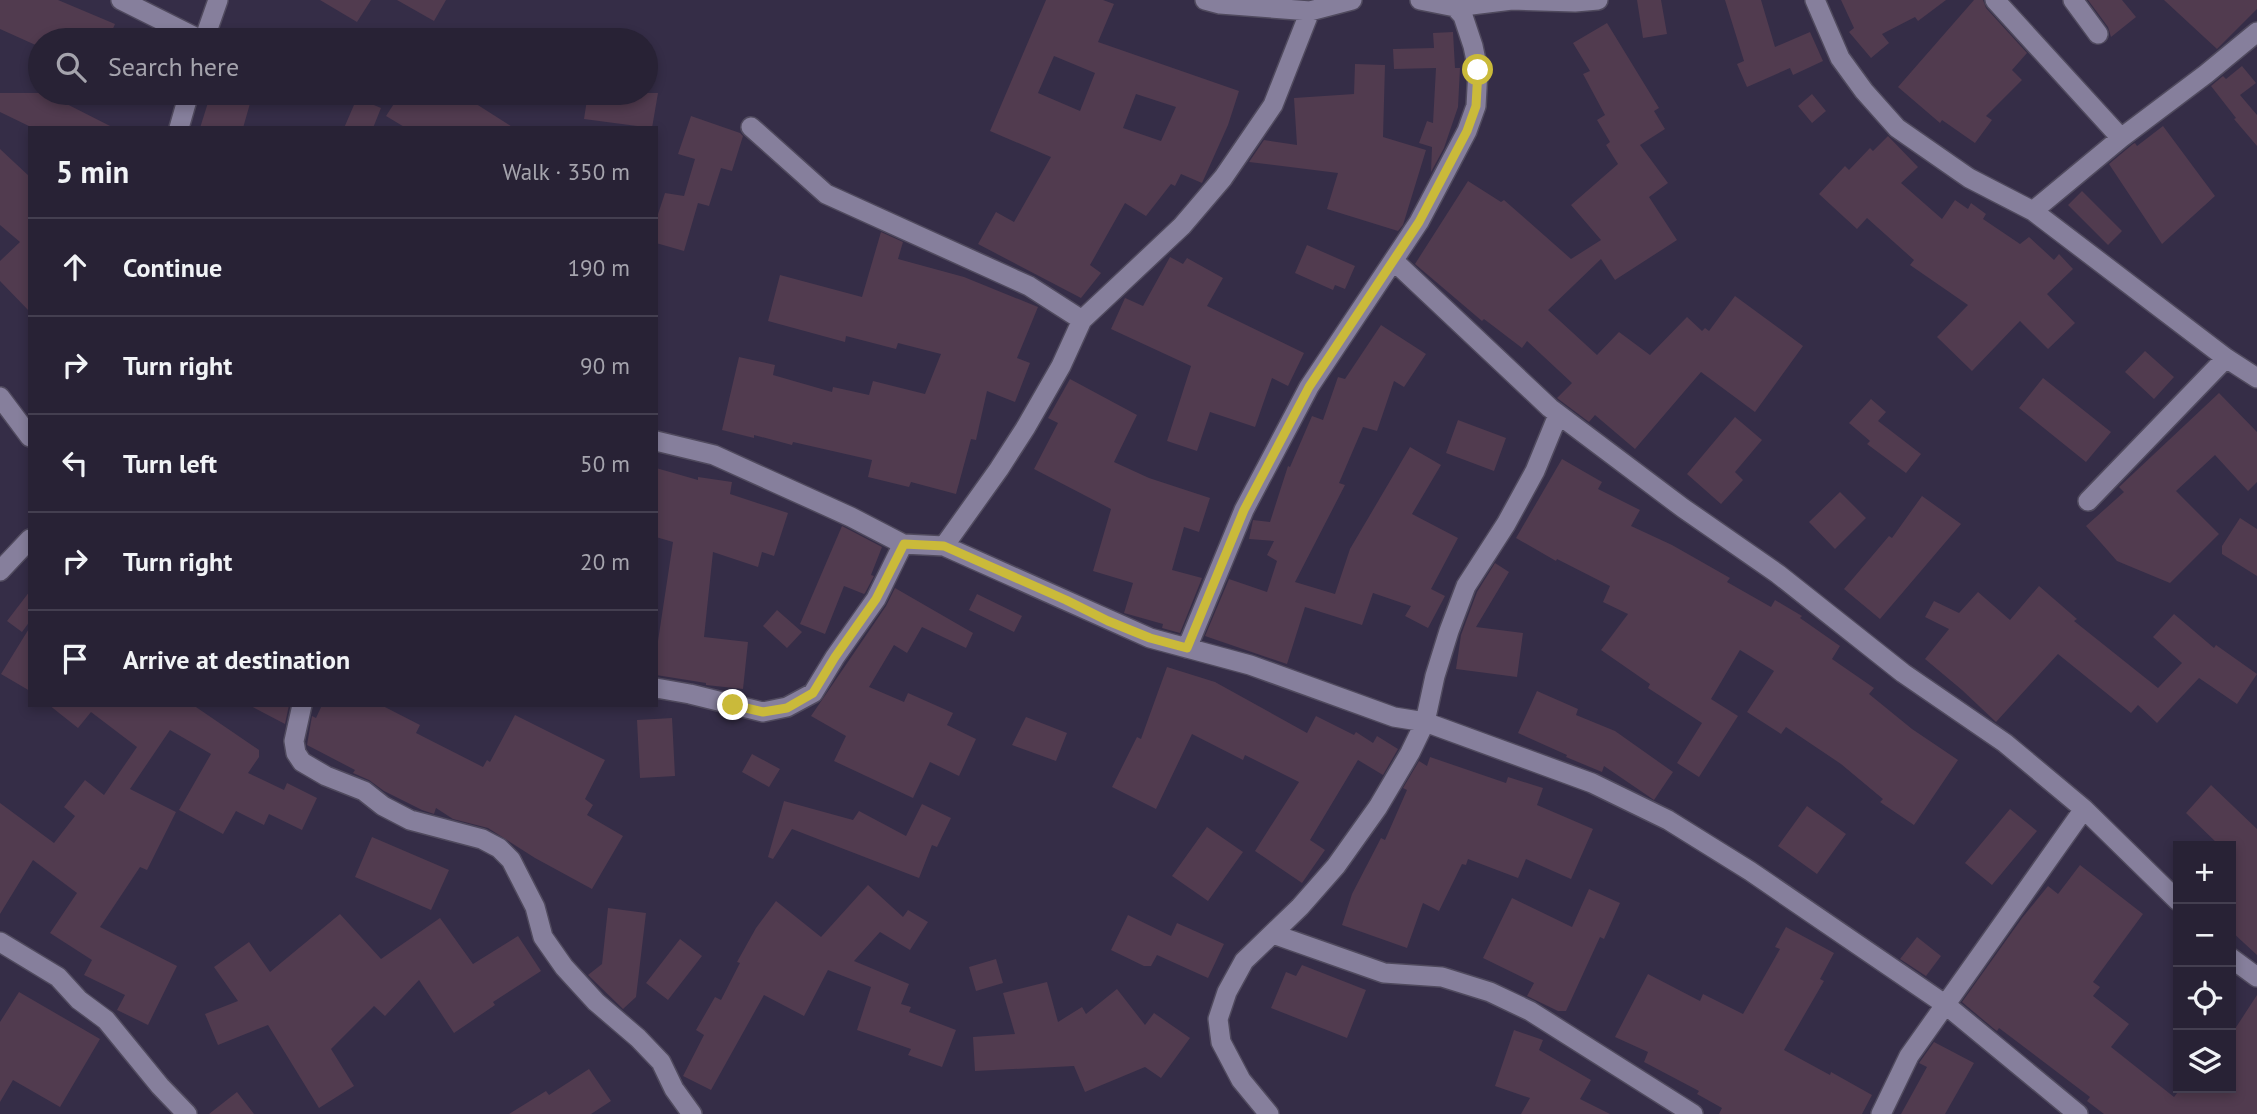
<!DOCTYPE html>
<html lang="en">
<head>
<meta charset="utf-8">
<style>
  body { margin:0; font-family:"PT Sans",sans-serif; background:#342f41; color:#f1f3f6 }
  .controls { position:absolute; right:21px; bottom:21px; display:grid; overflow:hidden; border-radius:0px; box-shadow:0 4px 10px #0003 }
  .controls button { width:63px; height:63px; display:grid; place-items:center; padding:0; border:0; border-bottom:2px solid #443f50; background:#282235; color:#f1f3f6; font:35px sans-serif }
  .stop { position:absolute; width:21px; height:21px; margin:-16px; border:5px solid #caba3a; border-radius:50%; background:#fff }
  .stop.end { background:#caba3a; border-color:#fff; box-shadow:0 2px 7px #0008 }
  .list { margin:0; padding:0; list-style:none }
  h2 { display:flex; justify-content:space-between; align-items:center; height:91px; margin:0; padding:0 28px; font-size:30px }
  h2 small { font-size:23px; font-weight:400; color:#a5a4ad }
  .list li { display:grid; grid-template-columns:46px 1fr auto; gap:21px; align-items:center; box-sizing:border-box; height:98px; padding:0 28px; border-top:2px solid #443f50 }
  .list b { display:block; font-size:26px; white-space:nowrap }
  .list em { font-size:23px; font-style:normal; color:#a5a4ad }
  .icon { flex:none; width:38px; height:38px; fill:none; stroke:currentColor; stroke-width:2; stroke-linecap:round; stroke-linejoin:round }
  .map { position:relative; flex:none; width:2257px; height:1114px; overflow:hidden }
  .search { position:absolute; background:#282235; box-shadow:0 4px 10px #0003; left:28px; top:28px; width:630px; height:77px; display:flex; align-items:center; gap:18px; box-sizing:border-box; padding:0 24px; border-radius:38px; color:#a5a4ad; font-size:26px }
  .panel { position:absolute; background:#282235; box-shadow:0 4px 10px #0003; left:28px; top:126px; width:630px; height:581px; border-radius:0px }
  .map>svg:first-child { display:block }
</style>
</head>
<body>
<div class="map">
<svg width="2257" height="1114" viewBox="0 0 2257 1114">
  <rect width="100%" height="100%" fill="#352d47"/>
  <path fill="#513b4f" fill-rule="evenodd" d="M0 0H58L115 24 108 40H40V47L0 29Z
    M320 0H371L357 22Z
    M397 0H446L434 21Z
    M1046 0H1103L1114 4 1098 42 1239 91 1228 125 1202 183 1181 174 1175 186 1171 184 1146 216 1125 203 1090 265 1101 273 1081 298 978 244 996 212 1014 222 1051 157 990 131ZM1054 56 1095 73 1080 111 1038 93ZM1136 94 1176 107 1161 141 1123 128Z
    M1637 0H1661L1667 34 1643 38Z
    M1725 0H1761L1775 47 1810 32 1823 61 1793 75 1790 68 1747 87 1737 64 1744 61Z
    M1841 0H1946L1918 21 1915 17 1882 34 1889 43 1871 58 1849 32 1854 28Z
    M1974 0H1983L1986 8 2027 53 2012 70 2022 80 1986 116 1992 120 1975 143 1942 120 1940 123 1898 87Z
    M2088 0H2122L2136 17 2111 37 2108 27Z
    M2164 0H2257V9L2217 49Z
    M1607 23 1659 108 1654 111 1665 129 1640 145 1668 183 1649 197 1677 240 1615 280 1601 259 1548 310 1597 355 1619 332 1650 355 1687 317 1702 331 1705 328 1709 331 1735 296 1803 346 1755 412 1701 372 1635 449 1595 415 1589 422 1557 398 1572 383 1527 341 1522 348 1484 319 1482 321 1415 264 1468 181 1501 202 1504 200 1571 259 1601 240 1571 205 1618 164 1606 145 1610 142 1597 120 1605 115 1583 74 1590 71 1573 43Z
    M1453 32 1455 68H1460L1458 107 1444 148 1431 172 1432 147 1419 143 1427 121 1433 123 1436 68 1394 69 1393 49 1434 48 1433 33Z
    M1355 64 1385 65 1383 137 1426 150 1403 225 1398 231 1327 209 1338 173 1249 162 1264 140 1297 145 1294 98 1354 94Z
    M2242 66 2256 83 2240 95 2257 115V146L2234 119 2236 118 2211 86 2223 76 2226 79Z
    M0 93H45L114 128H33L0 112Z
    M211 93H253L243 128H200Z
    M401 93H459L514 128H406L386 116Z
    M588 93H658L652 128 584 119Z
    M1812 94 1826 111 1812 123 1798 106Z
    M357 98 381 108 373 128H344Z
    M691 116 740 133 743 136 732 171 721 168 709 206 698 203 684 251 656 243V220L665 193 684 196 695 159 678 154Z
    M2163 126 2215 196 2162 244 2109 164 2133 144 2135 143 2137 146Z
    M1888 136 1918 167 1901 183 1942 219 1955 200 1968 209 1971 203 1986 214 1983 219 2020 244 2029 237 2054 260 2059 254 2073 269 2047 294 2075 323 2048 349 2020 321 1972 371 1937 337 1968 305 1910 265 1914 260 1867 218 1857 229 1819 194 1845 166 1849 170 1870 148 1873 151Z
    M0 149 30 177V312L0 281V261L20 242 0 225Z
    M2082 191 2122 231 2108 245 2068 205Z
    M881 232 903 242 898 259 964 277 1038 307 1017 358 1030 363 1015 402 987 391 976 440 971 439 956 494 911 482 909 487 868 477 872 460 793 442 792 445 754 435V438L722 430 739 357 775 365 773 375 832 392 833 387 869 395 873 381 925 394 941 354 898 343 896 349 846 336 845 342 768 321 780 275 862 297Z
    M1307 245 1355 266 1345 289 1335 285 1333 290 1295 273Z
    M1170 257 1183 264 1187 258 1223 278 1207 306 1304 353 1288 386 1272 378 1255 427 1210 412 1197 451 1167 441 1191 366 1111 329 1125 298 1143 306Z
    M1381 325 1426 354 1404 387 1394 381 1377 431 1363 427 1339 483 1345 485 1295 582 1335 594 1350 549 1410 447 1441 465 1412 514 1458 538 1431 589 1445 596 1428 628 1405 616 1411 606 1373 593 1362 625 1305 607 1287 664 1205 636 1229 579 1267 592 1277 561 1267 555 1274 541 1249 539 1253 520 1270 522 1288 466 1290 467 1312 416 1323 420 1338 377 1345 379Z
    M2145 351 2174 377 2154 399 2125 372Z
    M2043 378 2111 432 2086 462 2019 408Z
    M1070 379 1137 415 1114 462 1149 478 1210 498 1199 532 1184 527 1172 570 1202 578 1180 633 1162 628 1163 624 1124 613 1133 583 1093 571 1111 509 1034 469 1058 423 1048 418Z
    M2219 393 2257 432V482L2248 491 2215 455 2176 491 2219 534 2170 583 2117 561 2086 526 2124 492 2119 487Z
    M1871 399 1886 412 1878 421 1921 454 1906 473 1867 444 1870 441 1849 423Z
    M1735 417 1762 440 1735 472 1743 480 1721 504 1687 474Z
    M1458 420 1506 438 1494 471 1446 453Z
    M1562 459 1602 482 1598 489 1640 510 1631 526 1672 545 1730 578 1727 582 1771 607 1775 600 1802 616 1800 618 1840 646 1832 659 1874 688 1869 694 1912 729 1958 760 1914 825 1880 802 1883 799 1841 764 1786 727 1781 734 1747 712 1774 671 1740 650 1711 699 1738 716 1699 777 1677 763 1702 723 1648 688 1650 684 1601 650 1628 614 1603 602 1610 586 1557 559 1556 561 1516 538Z
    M656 468 698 480V477L732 482 730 494 788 513 774 556 762 552 758 567 713 552 704 637 748 642 743 689 706 685V683L656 675V654L673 542 656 537Z
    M1840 492 1866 518 1835 549 1809 522Z
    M1922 496 1961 524 1880 619 1844 589 1889 536 1892 538Z
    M2240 518 2257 529V576L2222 554V546Z
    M842 526 882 547 871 575 874 576 865 593 864 594 844 586 825 634 800 624Z
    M1495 563 1509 572 1476 627 1523 633 1517 677 1456 669 1461 635 1477 592Z
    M2039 586 2077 619 2074 621 2158 688 2182 663 2153 637 2174 614 2214 648 2216 645 2257 674 2237 704 2199 678 2157 723 2138 705 2131 713 2058 654 1996 722 1962 690 1925 659 1949 629 1925 617 1934 601 1959 613 1978 592 2010 620Z
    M895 588 973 633 966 648 922 627 907 653 894 645 869 687 904 702 908 693 953 713 947 725 976 739 959 776 930 762 913 798 834 761 846 736 811 716 886 606Z
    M30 591V621L22 632 7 621Z
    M977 594 1022 616 1014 632 969 610Z
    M777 610 802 632 787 648 763 626Z
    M30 627V691L1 674Z
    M1167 667 1215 682 1307 733 1316 716 1354 735 1356 732 1373 743 1377 736 1398 749 1383 775 1358 760 1310 840 1325 850 1302 883 1255 851 1299 782 1245 755 1243 760 1192 734 1156 809 1112 787 1137 737 1141 739Z
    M1537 691 1578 709 1576 715 1615 731 1673 772 1654 800 1604 766 1602 772 1566 757 1567 755 1518 733Z
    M49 705H193L259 750V757L248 773 284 790 287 783 317 798 302 830 269 814 264 825 236 811 223 834 179 810 211 754 170 730 130 789 176 812 147 870 140 867 100 927 177 966 148 1025 117 1010 125 995 84 975 92 960 50 933 77 893 33 860 0 914V803L54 843 75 816 64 807 85 780 104 795 137 747 91 712 78 728Z
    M249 705H289L285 724Z
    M322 705H381L420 725 416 733 483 767 487 760 490 762 515 715 605 760 585 799 593 805 587 815 623 836 592 889 535 858 488 828 453 819 436 808 434 814 422 810 384 791 369 780 353 773 355 770 307 745 312 716 316 718Z
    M1026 717 1067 733 1056 761 1012 745Z
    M672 718 675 776 640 778 637 720Z
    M752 754 780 769 769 787 742 772Z
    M1430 757 1506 783 1508 777 1543 788 1537 805 1593 829 1571 879 1526 859 1518 878 1468 859 1466 865 1462 864 1439 911 1423 903 1407 948 1342 925 1352 894 1381 838 1385 840 1407 790 1403 788 1419 761 1427 766Z
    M2211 785 2257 829V955L2231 931V846H2220L2186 813Z
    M784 801 853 820 859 811 906 836 922 804 951 818 937 847 932 845 919 878 792 829 773 859 768 857Z
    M1807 806 1846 834 1817 874 1778 846Z
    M2010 809 2037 831 1992 885 1965 863Z
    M1207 827 1243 852 1208 901 1172 876Z
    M372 837 449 870 431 910 355 877Z
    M2080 865 2143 914 2093 982 2100 987 2093 996 2129 1024 2111 1047 2174 1097 2181 1088H2234L2231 1085V1035L2257 995V1114H2104L2087 1101 2090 1097 1999 1028 1997 1031 1993 1028 1962 1002 2022 918 2048 886 2058 894Z
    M868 885 903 917 908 910 928 922 910 950 880 932 854 961 909 984 901 1004 911 1007 909 1012 956 1030 942 1067 908 1055 911 1049 857 1030 871 987 828 970 804 1016 764 995 711 1090 683 1076 704 1035 696 1030 715 997 721 1000 740 963 737 962 756 928 776 901 821 937Z
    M1589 889 1620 903 1604 939 1600 937 1566 1011H1558L1527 996 1534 983 1483 958 1512 898 1572 927Z
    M608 908 646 913 636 997 623 1009 588 975 602 964Z
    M340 914 381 959 440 918 473 964 518 936 541 971 493 1002 495 1005 454 1033 419 980 385 1016 374 1006 331 1049 354 1086 319 1108 268 1025 218 1045 205 1014 238 1001 214 967 249 942 270 972Z
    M1128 915 1171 936 1177 923 1224 944 1208 978 1157 955 1151 966H1144L1111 950Z
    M1786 927 1834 953 1820 979 1824 981 1784 1050 1830 1075 1831 1072 1872 1095 1862 1114H1719L1722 1108 1697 1094 1699 1091 1644 1062 1648 1052 1615 1037 1648 974 1700 1001 1703 994 1743 1014 1780 949 1775 947Z
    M1917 937 1941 956 1926 976 1900 959Z
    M680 939 702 956 668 1000 646 983Z
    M996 959 1003 983 976 991 969 967Z
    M1302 965 1366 990 1347 1038 1271 1008 1286 972 1296 976Z
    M1047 982 1058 1022 1082 1007 1086 1014 1117 989 1145 1025 1154 1013 1190 1038 1161 1078 1145 1067 1085 1092 1074 1066 975 1071 973 1037 1015 1034 1003 993Z
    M19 992 100 1039 60 1107 13 1080 0 1102V1022Z
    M1514 1030 1543 1040 1539 1050 1591 1080 1580 1099 1610 1114H1521L1530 1098 1495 1086Z
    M1934 1042 1974 1063 1945 1114H1901L1927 1067 1919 1063Z
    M589 1069 611 1101 591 1114H509L546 1091 549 1095Z
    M237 1092 254 1114H209Z"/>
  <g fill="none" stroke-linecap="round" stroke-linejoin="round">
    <g stroke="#504a5e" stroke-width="22">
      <path id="street" d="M121 0 201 40
        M1205 0 1220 4 1310 11 1352 0
        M1420 0 1455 7 1512 0 1575 2 1598 0
        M1815 0 1840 58 1864 91 1897 128 1969 178 2033 211 2226 358 2257 378
        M1995 0 2121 138
        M2073 0 2098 34
        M204 40 218 0
        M751 127 826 194 1029 286 1082 320
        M179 128 189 93
        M2033 211 2121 138 2206 74 2257 32
        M1394 261 1550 408 1683 508 1778 574 1903 673 2005 743 2084 809 2178 901
        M0 397 30 437
        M656 441 714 455 851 517 903 544 944 546 1150 638 1250 665 1394 717 1425 722 1592 783 1668 820 1750 871 1946 1005 2078 1114
        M2088 501 2226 358
        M944 546 999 469 1026 427 1061 366 1082 320 1182 226 1223 178 1273 105 1310 11
        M0 571 30 539
        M1187 648 1244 510 1309 387 1419 222 1467 131 1476 106 1478 70 1473 46 1463 16 1455 7
        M656 688 690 694 763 712 787 707 813 693 835 657 876 599 903 544
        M302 705 294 741 296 753 302 762 326 776 364 791 383 806 410 820 482 839 499 848 511 860 535 907 543 937 564 967 596 1002 638 1038 661 1062 674 1089 692 1114
        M1273 934 1384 973 1442 977 1490 992 1530 1011 1693 1114
        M0 942 58 977 79 1000 106 1020 160 1086 187 1114
        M2231 958 2257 977
        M1269 1114 1241 1080 1221 1042 1218 1019 1227 992 1244 961 1300 907 1336 866 1378 807 1410 753 1425 722 1435 676 1449 631 1466 586 1506 524 1535 471 1558 415
        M1881 1114 1909 1056 2084 809"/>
    </g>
    <use href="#street" stroke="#867f9c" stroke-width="19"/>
  </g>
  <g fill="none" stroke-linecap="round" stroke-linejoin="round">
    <path stroke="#caba3a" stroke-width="9" d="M733 705 763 712 787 708 813 693 835 657 876 599 904 544 944 546 1066 600 1108 621 1150 638 1187 648 1244 510 1309 387 1419 222 1467 131 1476 106 1478 70"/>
  </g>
</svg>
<div class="controls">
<button>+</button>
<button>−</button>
<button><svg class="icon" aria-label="locate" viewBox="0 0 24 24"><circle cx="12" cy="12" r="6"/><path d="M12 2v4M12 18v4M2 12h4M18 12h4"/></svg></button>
<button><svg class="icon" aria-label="layers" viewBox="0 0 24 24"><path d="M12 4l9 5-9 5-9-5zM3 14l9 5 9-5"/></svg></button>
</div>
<div class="stop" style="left:1478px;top:70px"></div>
<div class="stop end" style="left:733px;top:705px"></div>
<div class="search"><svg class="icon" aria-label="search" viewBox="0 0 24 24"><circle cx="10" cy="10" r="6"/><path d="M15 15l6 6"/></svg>Search here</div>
<section class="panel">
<h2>5 min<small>Walk · 350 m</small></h2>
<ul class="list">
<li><svg class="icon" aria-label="ahead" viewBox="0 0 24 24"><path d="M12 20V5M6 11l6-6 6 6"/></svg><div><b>Continue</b></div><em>190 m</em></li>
<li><svg class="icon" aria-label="right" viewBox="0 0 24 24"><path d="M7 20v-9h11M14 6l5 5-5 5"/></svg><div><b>Turn right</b></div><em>90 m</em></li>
<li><svg class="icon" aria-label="left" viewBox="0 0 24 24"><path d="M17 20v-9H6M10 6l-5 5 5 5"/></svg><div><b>Turn left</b></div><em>50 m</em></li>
<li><svg class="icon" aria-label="right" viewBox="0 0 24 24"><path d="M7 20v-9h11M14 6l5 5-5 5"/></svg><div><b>Turn right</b></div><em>20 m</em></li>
<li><svg class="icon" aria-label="arrive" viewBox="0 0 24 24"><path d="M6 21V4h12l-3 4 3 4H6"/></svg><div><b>Arrive at destination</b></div></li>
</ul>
</section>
</div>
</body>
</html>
